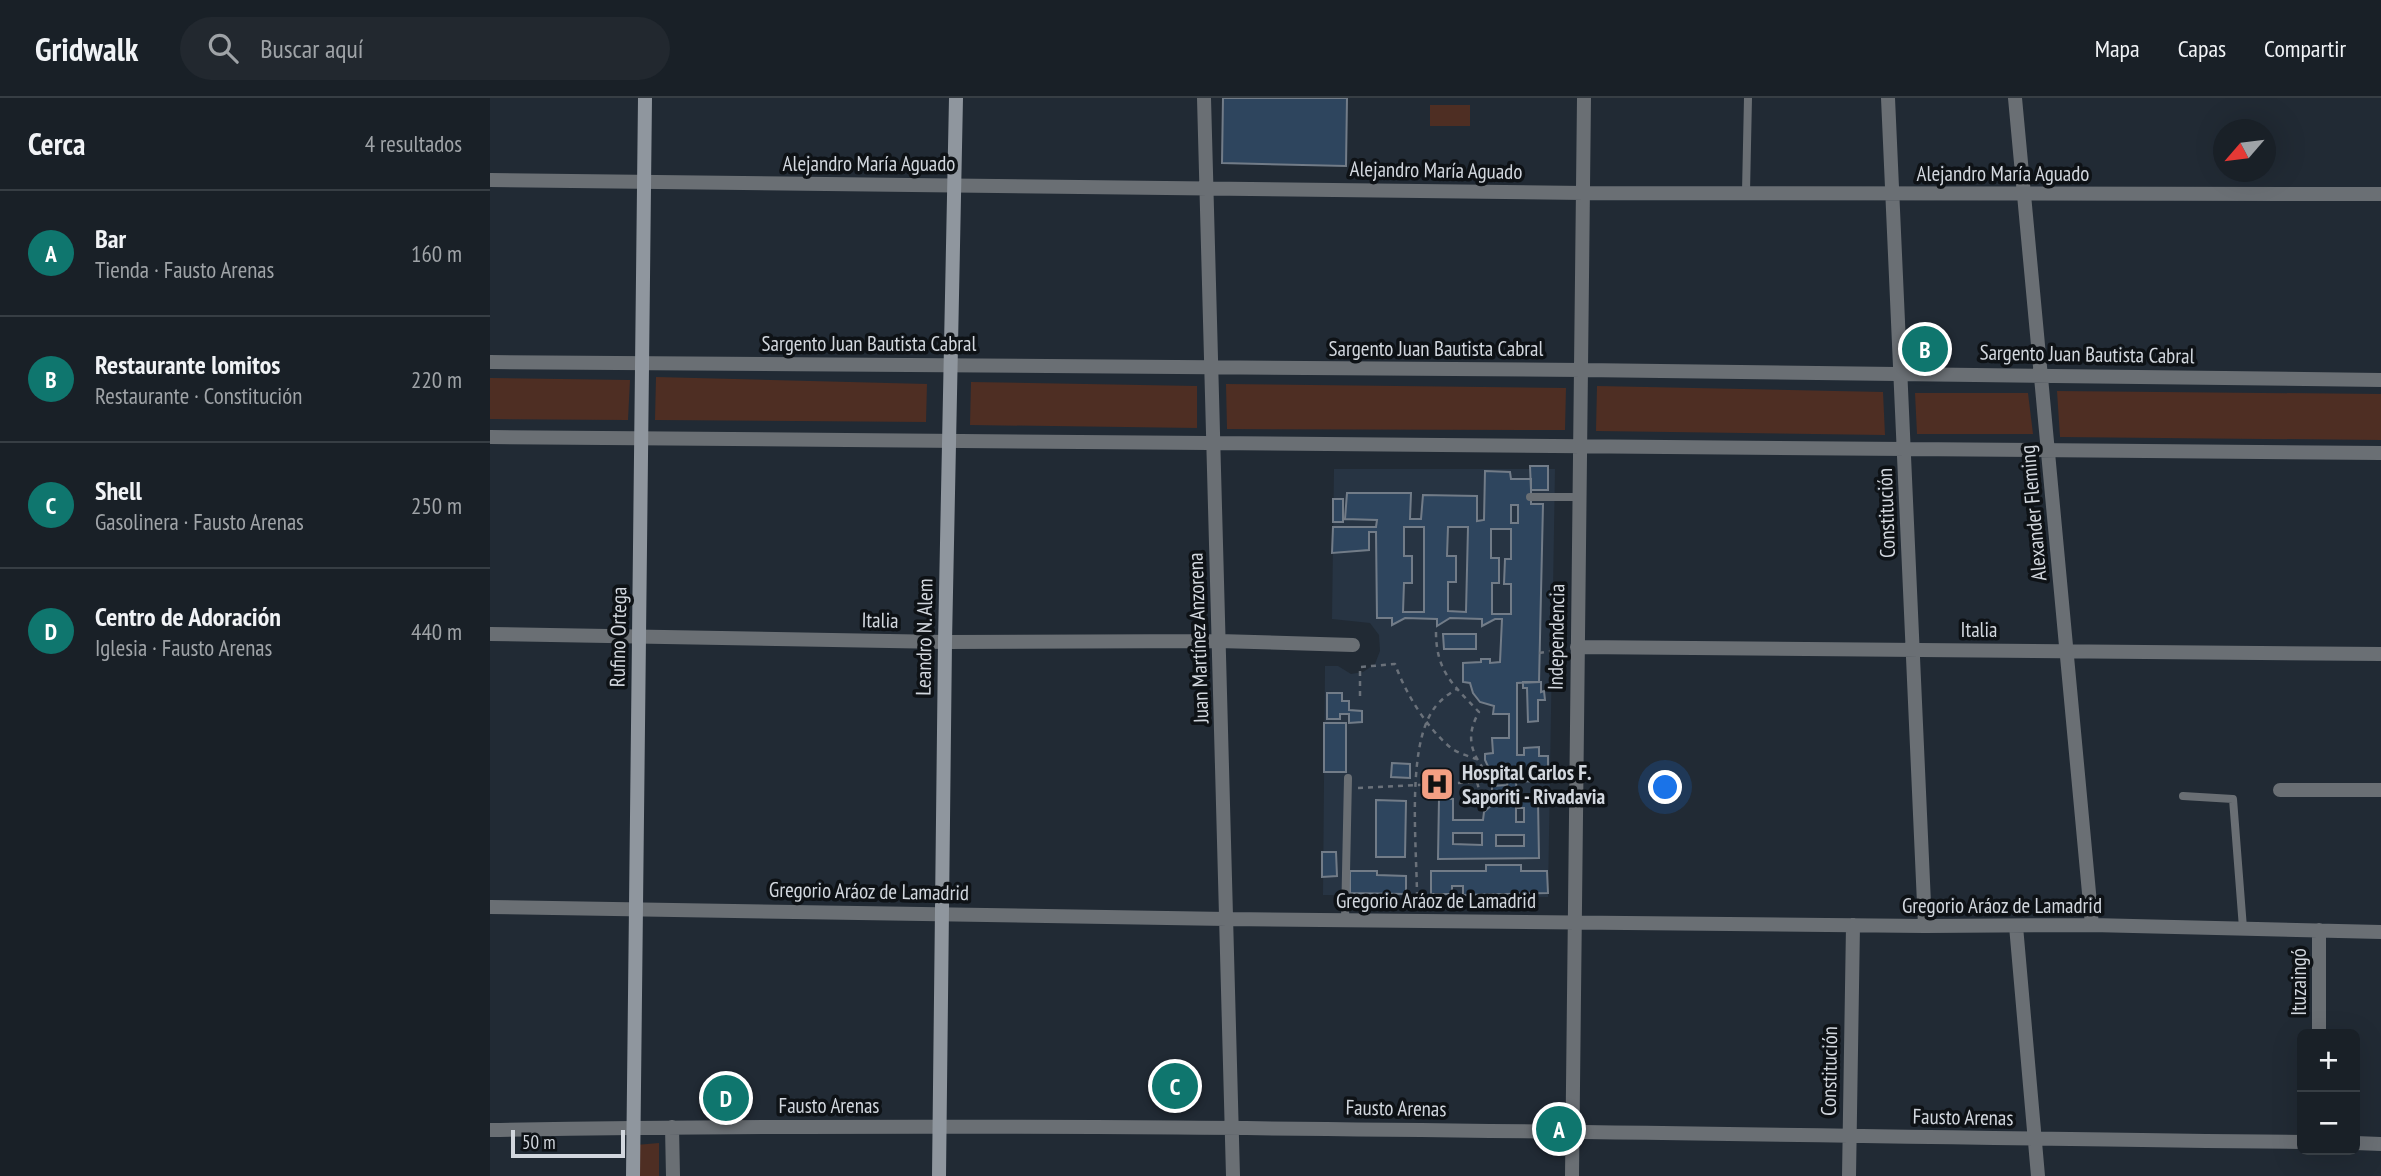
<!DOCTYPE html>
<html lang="es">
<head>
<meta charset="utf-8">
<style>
  body { margin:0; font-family:"PT Sans Narrow",sans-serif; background:#22282f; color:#f1f3f6 }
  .controls { position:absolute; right:21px; bottom:21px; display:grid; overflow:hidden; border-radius:10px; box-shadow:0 7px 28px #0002 }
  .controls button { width:63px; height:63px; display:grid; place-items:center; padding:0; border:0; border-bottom:2px solid #373e44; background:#192027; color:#f1f3f6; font:35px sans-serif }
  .compass { position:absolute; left:1723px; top:21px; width:63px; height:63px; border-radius:50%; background:#192027; box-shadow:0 7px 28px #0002; rotate:242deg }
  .scale { position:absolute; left:21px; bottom:18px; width:114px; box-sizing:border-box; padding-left:7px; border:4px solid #d2d7de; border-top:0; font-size:19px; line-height:24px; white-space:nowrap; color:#d2d7de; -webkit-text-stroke:5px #0e1216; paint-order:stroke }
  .you { position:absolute; left:1176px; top:690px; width:24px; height:24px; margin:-18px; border:5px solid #fff; border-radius:50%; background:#1a73e8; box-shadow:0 0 0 10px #1a73e833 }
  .badge { display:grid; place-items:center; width:46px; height:46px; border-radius:50%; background:#0f766e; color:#fff; font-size:23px; font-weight:700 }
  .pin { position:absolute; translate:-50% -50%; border:4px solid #fff; box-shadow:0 2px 7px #0006 }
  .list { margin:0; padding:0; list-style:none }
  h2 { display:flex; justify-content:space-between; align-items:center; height:91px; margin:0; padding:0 28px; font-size:30px }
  h2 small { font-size:23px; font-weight:400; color:#9fa3a7 }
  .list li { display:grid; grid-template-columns:46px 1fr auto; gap:21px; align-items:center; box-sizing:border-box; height:126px; padding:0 28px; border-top:2px solid #373e44 }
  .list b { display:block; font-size:26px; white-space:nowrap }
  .list p { margin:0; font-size:23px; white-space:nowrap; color:#9fa3a7 }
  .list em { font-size:23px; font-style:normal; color:#9fa3a7 }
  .icon { flex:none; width:38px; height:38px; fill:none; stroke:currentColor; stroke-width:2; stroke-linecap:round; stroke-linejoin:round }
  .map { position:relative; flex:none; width:1891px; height:1078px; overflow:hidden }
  header { display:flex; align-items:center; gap:42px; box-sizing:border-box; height:98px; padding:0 35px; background:#192027; border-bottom:2px solid #373e44 }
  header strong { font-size:33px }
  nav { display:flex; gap:38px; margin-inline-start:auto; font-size:24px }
  .search { width:490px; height:63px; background:#22282f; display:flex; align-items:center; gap:18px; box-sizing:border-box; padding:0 24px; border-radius:38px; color:#9fa3a7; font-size:26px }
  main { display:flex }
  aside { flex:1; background:#192027 }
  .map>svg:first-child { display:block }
</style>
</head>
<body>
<header>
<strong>Gridwalk</strong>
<div class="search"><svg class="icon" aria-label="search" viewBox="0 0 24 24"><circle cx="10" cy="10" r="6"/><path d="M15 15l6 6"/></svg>Buscar aquí</div>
<nav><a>Mapa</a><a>Capas</a><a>Compartir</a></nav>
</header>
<main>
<aside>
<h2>Cerca<small>4 resultados</small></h2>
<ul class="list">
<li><span class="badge">A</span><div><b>Bar</b><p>Tienda · Fausto Arenas</p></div><em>160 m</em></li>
<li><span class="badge">B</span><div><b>Restaurante lomitos</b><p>Restaurante · Constitución</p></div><em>220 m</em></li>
<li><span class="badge">C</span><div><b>Shell</b><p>Gasolinera · Fausto Arenas</p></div><em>250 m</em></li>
<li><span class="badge">D</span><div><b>Centro de Adoración</b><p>Iglesia · Fausto Arenas</p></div><em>440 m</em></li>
</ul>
</aside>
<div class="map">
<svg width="1891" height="1078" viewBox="0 0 1891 1078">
  <rect width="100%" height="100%" fill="#212a34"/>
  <path fill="#273443" d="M844 371H1065L1058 799 833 797 835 568H848L861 576 873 574 885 566 890 553 889 537 880 525 842 521Z"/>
  <path fill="#4e2e23" d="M940 7H980V28H940Z
    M166 279 437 286 436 324 165 322Z
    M0 280 140 282 138 322 0 321Z
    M481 284 707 288V330L480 327Z
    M736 286 1076 290 1075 332 737 331Z
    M1107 288 1393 294 1395 337 1106 333Z
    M1567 293 1891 296V342L1570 339Z
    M1425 295H1538L1543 336H1427Z
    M169 1045V1078H145L146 1047Z"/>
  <path fill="#2e455e" stroke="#727c88" stroke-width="2" fill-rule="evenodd" d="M733 0H857L856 68 732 65Z
    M1040 368H1058V392H1041Z
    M995 373 1020 374 1021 381H1041V406H1053L1049 584 1027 585V657H1034V650L1049 649V658H1058V684L1026 683 1027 701 1048 703 1049 760 948 761 949 700 963 701V722H993L994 714 1005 704 1002 700V688L1017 687 1018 684 1003 679 995 662V656L1003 655 1002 640H1019V616H1003L1004 608 990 604 983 595 980 585 973 584V565L991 564V561H1000V565L1010 564 1012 521H1005L992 528V521L960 520 947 528V521L915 520 902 527V520H887L886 434H879V452L842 455 843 429H886L887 422 855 421 857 395H921L920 421H931L933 397 987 398V423L994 422ZM1021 407H1028V425H1021ZM914 429H934V514H913L914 485H922V458H914ZM958 429H978L976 514 958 513V484H966V458H957ZM1001 431H1021V461H1015L1014 486H1021V516H1002V485H1009V460H1001ZM1026 710H1034V724H1026ZM963 735H992V747L963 746ZM1006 737H1034V748H1006Z
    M843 401H853V424H843Z
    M953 536H986V551H954Z
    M1033 584H1051V594L1054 593 1055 602H1048V623L1038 624 1037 590H1033Z
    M837 595H852V603H859V612L872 613V624L859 625V616H850V621H837Z
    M834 625H856V674H834Z
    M902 665 920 666V680L901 679Z
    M886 702 916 703 915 759H886Z
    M832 754H846L847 778 832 779Z
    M996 767H1031V773H1057L1058 795 973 797V788H962V796H941V773H996Z
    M860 773H887V777L916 778V796L860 795Z
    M675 976H696V999H675Z"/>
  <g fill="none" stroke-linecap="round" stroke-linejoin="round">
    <path stroke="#6a717a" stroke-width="2.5" stroke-dasharray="5 5" stroke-linecap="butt" d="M946 534C946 573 963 587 989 614 977 635 979 651 993 670L987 684 993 706
      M1049 555 1074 551
      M870 598V569L905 566C916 596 936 629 961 650 968 655 978 658 986 661
      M868 690 987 684
      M927 809C928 758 915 653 943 612 948 604 958 596 967 591"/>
    <path stroke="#6a6f74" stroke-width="8" d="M1256 94 1258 0
      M1040 399H1089
      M1693 698 1743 701 1753 830
      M855 822 858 680"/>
    <path stroke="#6a6f74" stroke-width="14" d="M714 0 743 1078
      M1398 0 1435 828
      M1525 0 1602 827
      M0 82 1094 95 1891 96
      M0 264 1092 272 1891 282
      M0 339 1891 355
      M0 536 455 544 729 543 863 547
      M1087 549 1891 556
      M1790 692H1891
      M0 809 737 821 1435 828 1602 827 1891 834
      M1526 828 1548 1078
      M1829 832V936
      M182 1029 183 1078
      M0 1032C604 1022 1208 1037 1812 1044
      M1865 1045 1891 1046
      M1082 1078 1094 0
      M1359 1078 1363 827"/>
    <path stroke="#8f969e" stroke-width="14" d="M143 1078 155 0
      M449 1078 455 544 466 0"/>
  </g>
  <defs>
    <g id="hospital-square" transform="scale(1.75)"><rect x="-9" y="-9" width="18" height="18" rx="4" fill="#f39f83" stroke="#0e1216"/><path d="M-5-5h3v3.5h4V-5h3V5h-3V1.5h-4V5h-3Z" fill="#111"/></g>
  </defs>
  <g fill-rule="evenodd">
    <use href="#hospital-square" x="947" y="686"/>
  </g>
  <g text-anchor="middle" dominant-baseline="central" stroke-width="7" stroke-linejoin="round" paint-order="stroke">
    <g font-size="21" fill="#d2d7de" stroke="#0e1216">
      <text x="379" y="65">Alejandro María Aguado</text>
      <text transform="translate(946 72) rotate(1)">Alejandro María Aguado</text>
      <text x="1513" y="75">Alejandro María Aguado</text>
      <text x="379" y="245">Sargento Juan Bautista Cabral</text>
      <text x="946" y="250">Sargento Juan Bautista Cabral</text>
      <text transform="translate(1597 256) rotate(1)">Sargento Juan Bautista Cabral</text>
      <text transform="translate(1396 415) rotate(-92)">Constitución</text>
      <text transform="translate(1543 415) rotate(-95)">Alexander Fleming</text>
      <text transform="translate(390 522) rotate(1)">Italia</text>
      <text x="1489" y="531">Italia</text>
      <text transform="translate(128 539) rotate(-89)">Rufino Ortega</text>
      <text transform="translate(434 539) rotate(-89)">Leandro N. Alem</text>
      <text transform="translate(1066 539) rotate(-89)">Independencia</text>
      <text transform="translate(708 540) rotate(-92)">Juan Martínez Anzorena</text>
      <text transform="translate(379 793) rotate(1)">Gregorio Aráoz de Lamadrid</text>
      <text x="946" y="802">Gregorio Aráoz de Lamadrid</text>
      <text x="1512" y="807">Gregorio Aráoz de Lamadrid</text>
      <text transform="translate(1808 884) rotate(-90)">Ituzaingó</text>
      <text transform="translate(1339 973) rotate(-89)">Constitución</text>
      <text x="339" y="1007">Fausto Arenas</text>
      <text transform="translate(906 1010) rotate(1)">Fausto Arenas</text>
      <text transform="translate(1473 1019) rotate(1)">Fausto Arenas</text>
    </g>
    <g font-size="21" font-weight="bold" fill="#d2d7de" stroke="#0e1216" text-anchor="start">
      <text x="972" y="674">Hospital Carlos F.<tspan x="972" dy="24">Saporiti - Rivadavia</tspan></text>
    </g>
  </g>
</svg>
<div class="controls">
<button>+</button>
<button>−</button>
</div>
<svg class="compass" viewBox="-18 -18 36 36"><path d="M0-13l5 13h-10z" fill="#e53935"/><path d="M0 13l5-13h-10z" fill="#9fa3a7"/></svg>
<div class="scale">50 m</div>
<div class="you"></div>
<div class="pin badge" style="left:1069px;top:1031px">A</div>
<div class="pin badge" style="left:1435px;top:251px">B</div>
<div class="pin badge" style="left:685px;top:988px">C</div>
<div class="pin badge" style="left:236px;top:1000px">D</div>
</div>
</main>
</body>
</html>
